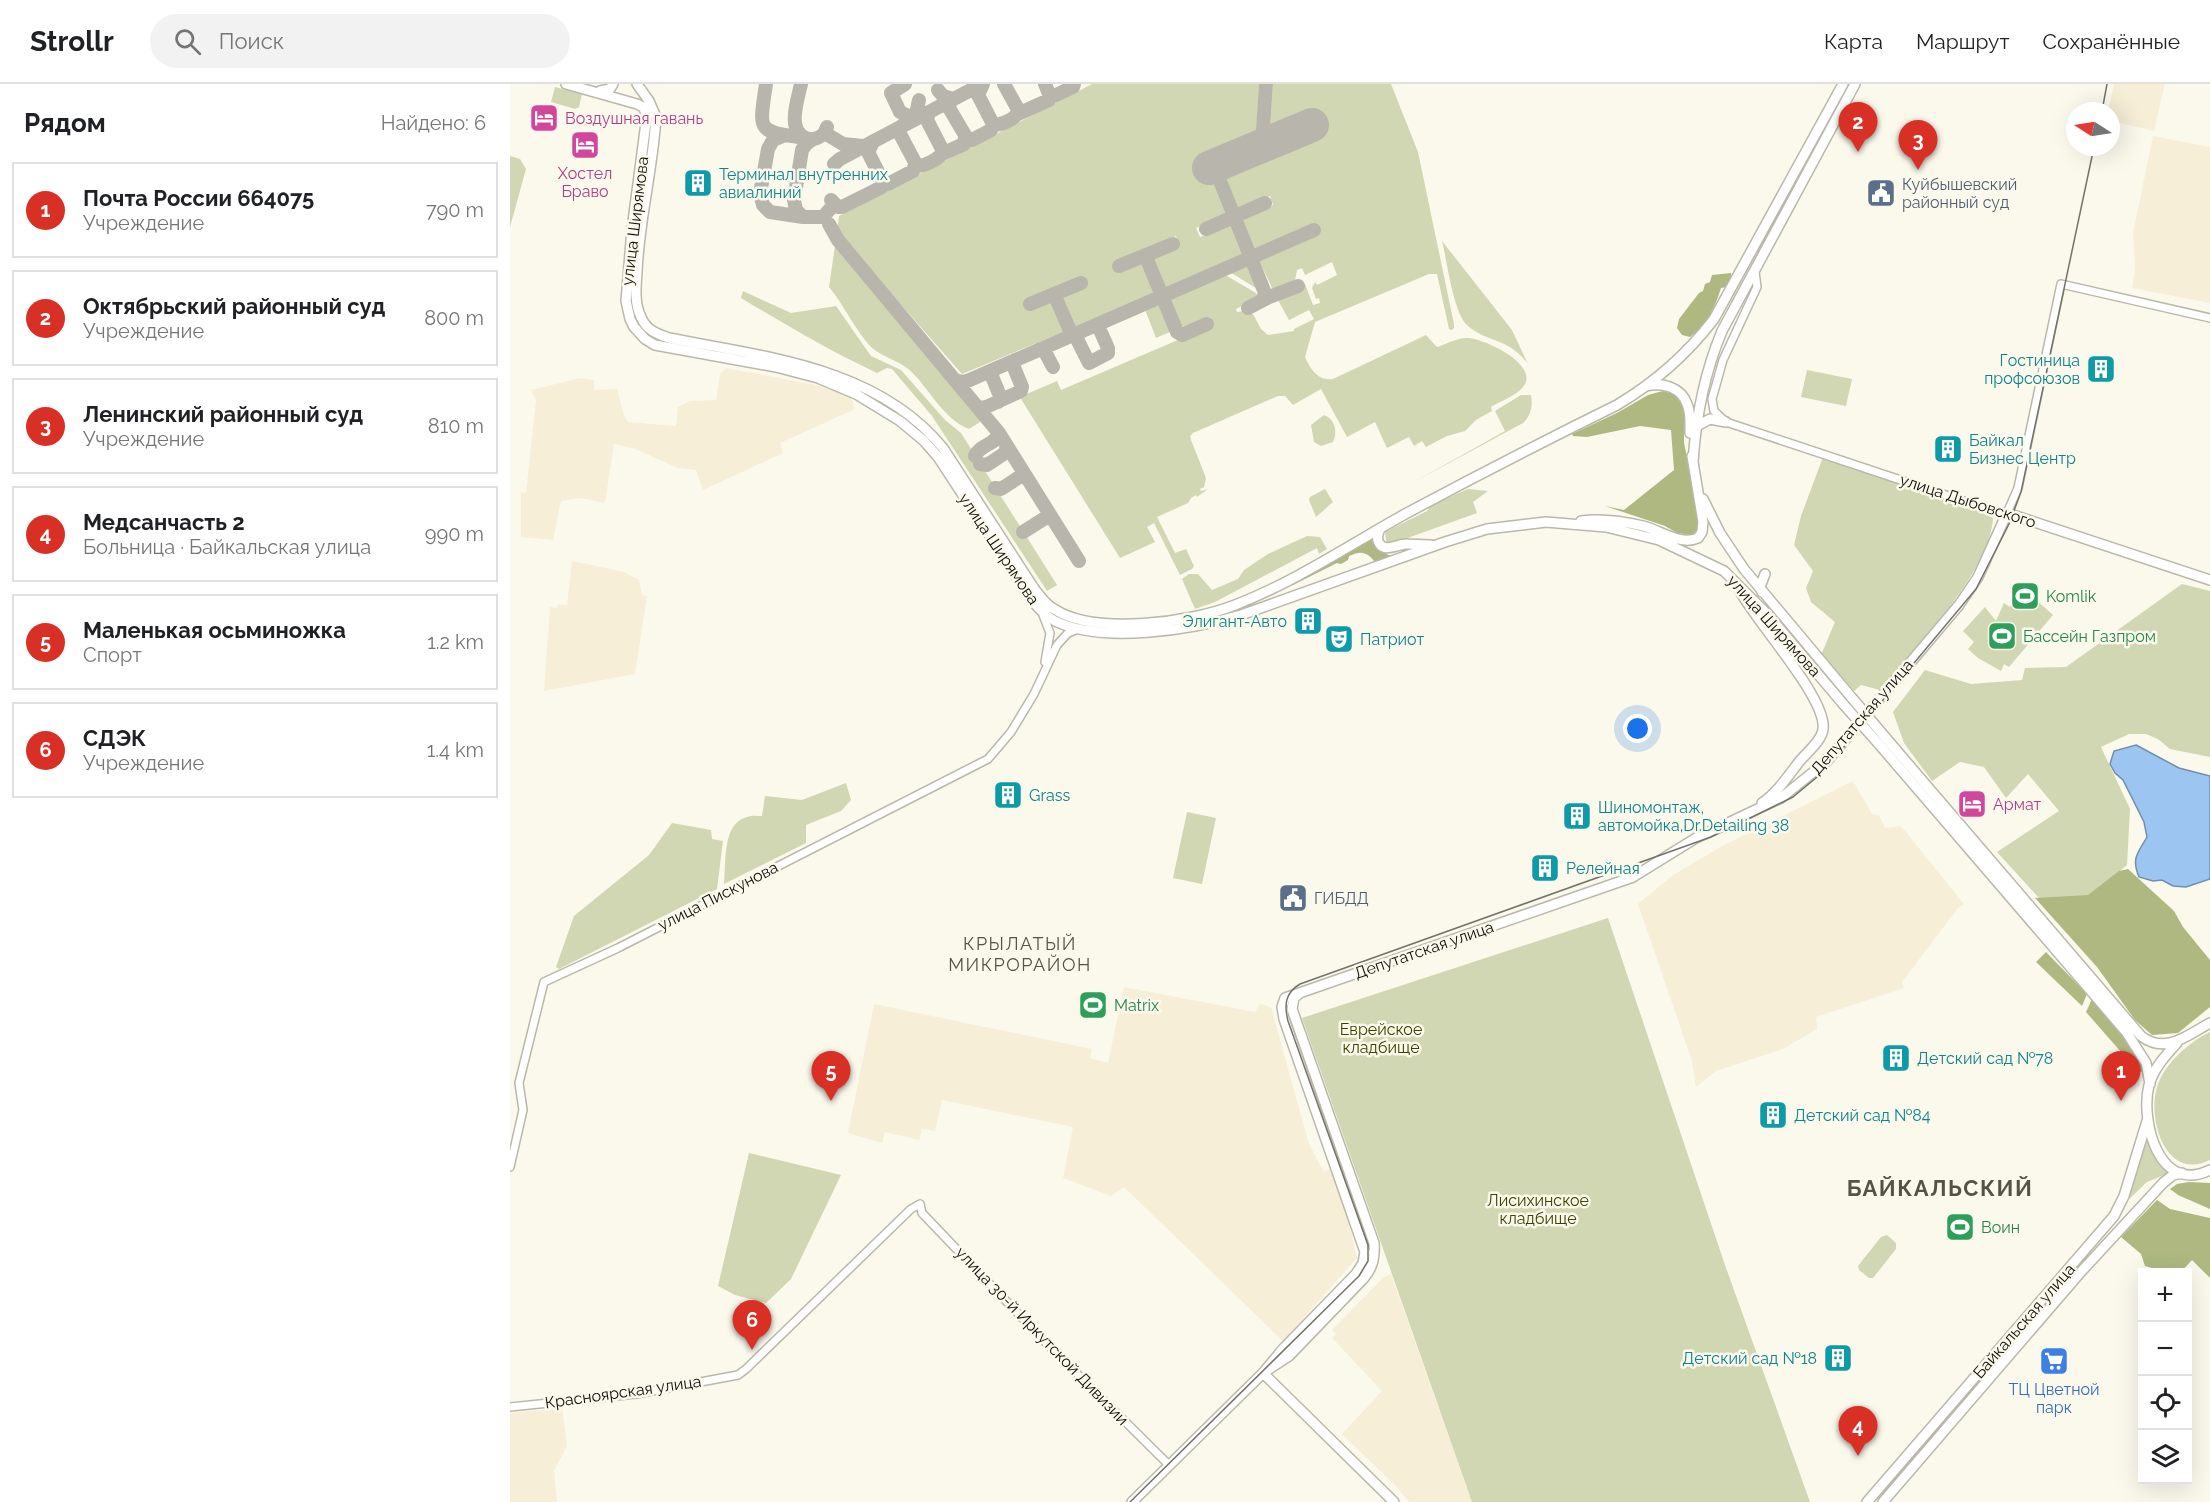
<!DOCTYPE html>
<html lang="ru">
<head>
<meta charset="utf-8">
<style>
  body { margin:0; font-family:Raleway,sans-serif; background:#f2f2f2; color:#202124 }
  .controls { position:absolute; right:18px; bottom:18px; display:grid; overflow:hidden; border-radius:0px; box-shadow:0 6px 24px #0002 }
  .controls button { width:54px; height:54px; display:grid; place-items:center; padding:0; border:0; border-bottom:2px solid #e0e0e0; background:#fff; color:#202124; font:30px sans-serif }
  .compass { position:absolute; left:1556px; top:18px; width:54px; height:54px; border-radius:50%; background:#fff; box-shadow:0 6px 24px #0002; rotate:282deg }
  .you { position:absolute; left:1128px; top:645px; width:21px; height:21px; margin:-15px; border:4px solid #fff; border-radius:50%; background:#1a73e8; box-shadow:0 0 0 9px #1a73e833 }
  .badge { display:grid; place-items:center; width:39px; height:39px; border-radius:50%; background:#d93025; color:#fff; font-size:20px; font-weight:700 }
  .pin { position:absolute; translate:-50% -50px; filter:drop-shadow(0 2px 3px #0008) }
  .pin::after { content:''; position:absolute; top:32px; width:21px; height:18px; background:inherit; clip-path:polygon(0 0,100% 0,50% 100%) }
  .list { margin:0; padding:0; list-style:none }
  h2 { display:flex; justify-content:space-between; align-items:center; height:78px; margin:0; padding:0 24px; font-size:26px }
  h2 small { font-size:20px; font-weight:400; color:#757577 }
  .list li { display:grid; grid-template-columns:39px 1fr auto; gap:18px; align-items:center; box-sizing:border-box; height:96px; margin:0 12px 12px; padding:0 12px; border:2px solid #e0e0e0; border-radius:0px }
  .list b { display:block; font-size:22px; white-space:nowrap }
  .list p { margin:0; font-size:20px; white-space:nowrap; color:#757577 }
  .list em { font-size:20px; font-style:normal; color:#757577 }
  .icon { flex:none; width:33px; height:33px; fill:none; stroke:currentColor; stroke-width:2; stroke-linecap:round; stroke-linejoin:round }
  .map { position:relative; flex:none; width:1700px; height:1418px; overflow:hidden }
  header { display:flex; align-items:center; gap:36px; box-sizing:border-box; height:84px; padding:0 30px; background:#fff; border-bottom:2px solid #e0e0e0 }
  header strong { font-size:28px }
  nav { display:flex; gap:33px; margin-inline-start:auto; font-size:21px }
  .search { width:420px; height:54px; background:#f2f2f2; display:flex; align-items:center; gap:15px; box-sizing:border-box; padding:0 21px; border-radius:33px; color:#757577; font-size:22px }
  main { display:flex }
  aside { flex:1; background:#fff }
  .map>svg:first-child { display:block }
</style>
</head>
<body>
<header>
<strong>Strollr</strong>
<div class="search"><svg class="icon" aria-label="search" viewBox="0 0 24 24"><circle cx="10" cy="10" r="6"/><path d="M15 15l6 6"/></svg>Поиск</div>
<nav><a>Карта</a><a>Маршрут</a><a>Сохранённые</a></nav>
</header>
<main>
<aside>
<h2>Рядом<small>Найдено: 6</small></h2>
<ul class="list">
<li><span class="badge">1</span><div><b>Почта России 664075</b><p>Учреждение</p></div><em>790 m</em></li>
<li><span class="badge">2</span><div><b>Октябрьский районный суд</b><p>Учреждение</p></div><em>800 m</em></li>
<li><span class="badge">3</span><div><b>Ленинский районный суд</b><p>Учреждение</p></div><em>810 m</em></li>
<li><span class="badge">4</span><div><b>Медсанчасть 2</b><p>Больница · Байкальская улица</p></div><em>990 m</em></li>
<li><span class="badge">5</span><div><b>Маленькая осьминожка</b><p>Спорт</p></div><em>1.2 km</em></li>
<li><span class="badge">6</span><div><b>СДЭК</b><p>Учреждение</p></div><em>1.4 km</em></li>
</ul>
</aside>
<div class="map">
<svg width="1700" height="1418" viewBox="0 0 1700 1418">
  <rect width="100%" height="100%" fill="#fbf9ec"/>
  <path fill="#f7eed8" d="M1604 0H1655L1644 47 1601 37V27H1598Z
    M1643 52 1700 63V219L1622 204 1625 185 1623 149Z
    M216 284 302 300 324 307 341 315 345 325 270 359 273 369 193 406 186 386 168 384 125 365 104 360 95 419 70 414 51 417 43 456 11 453V408L16 409 26 316 21 306 70 294 84 296V306L107 305 114 332 118 338 166 342 168 323 180 317 206 316 210 290Z
    M62 477 114 488 129 496 132 511 137 512 125 590 34 607 40 523 47 524 48 520 57 521Z
    M1343 697 1362 730 1369 731 1375 744 1391 742 1454 820 1448 824 1392 898 1394 904 1306 933 1307 945 1273 965 1206 987 1186 1003 1182 977 1128 820 1163 791 1214 761Z
    M614 903 745 928 750 920 761 923 799 1060 814 1088 820 1085 836 1126 847 1174 773 1257 614 1103 601 1112 553 1094 563 1043 432 1016 425 1047 412 1045 409 1056 375 1048 372 1059 338 1049 364 920 582 965 580 974 598 979Z
    M881 1190 962 1418H899L885 1401 832 1350 872 1307 822 1254 826 1250 822 1246 874 1193Z
    M52 1324 57 1362 44 1387 47 1418H0V1329Z"/>
  <path fill="#d0d7b2" d="M582 0H749L746 52 684 79 689 91 703 85 720 129 686 144 690 153 724 138 738 169 658 204 654 203 641 174 670 161 666 152 604 179 608 188 635 176 647 204 645 210 564 245 548 213 577 201 573 193 515 218 518 226 544 216 558 246 452 290 327 148 329 132Z
    M763 0H881L908 68 944 240V244L942 246 939 245 927 190H919L805 238 795 273C801 286 808 297 823 295L916 251 927 263C936 260 949 253 958 254 975 255 1031 281 1013 303 1006 312 990 317 981 323L982 327 966 336 955 347 937 352 916 363 912 357 904 362 899 353 877 364 865 338 837 353 811 305 783 321 775 312H768L683 349 680 352 681 356 696 394 694 403 690 405 691 407 698 405 687 413 686 411 681 414 678 419 647 433 665 469 676 465 684 482 682 485 670 491 644 439 637 443 645 458 610 474 511 315 512 312 547 297 551 306 703 241 700 233 676 243 670 242 659 216 661 211 712 189 751 212 726 225 727 228 734 227 743 230 751 245 758 251 784 247V245L804 235 799 226 779 236 768 216 795 200 803 221 810 219 809 214 806 215 802 204 805 198 807 201 827 191 822 178 795 191 792 184 787 186 785 196 763 206 748 174 811 146 810 143 805 141 745 167 731 135 763 121 760 112 728 125 716 95V89L807 50 809 45 804 32 799 30 760 46Z
    M45 3 72 10 69 23 65 25 41 18Z
    M0 72 10 75 16 85 0 143Z
    M932 157 1002 246 1018 280C997 252 978 260 957 241 943 228 937 176 932 157Z
    M325 162 471 334 470 338 459 345C431 334 419 302 397 284 386 276 371 272 361 263 345 246 334 221 319 203Z
    M738 177 741 179 754 209 718 187Z
    M233 207 281 229 326 222 361 272 391 286 435 336 451 349 547 501 537 507 422 332 382 285 377 284 367 289C320 267 276 241 231 214Z
    M648 216 652 217 664 244 662 247 646 254 634 223Z
    M1297 286 1342 295 1336 322 1291 313Z
    M1011 311H1021C1023 322 1021 332 1013 339L904 398 995 347 985 327Z
    M814 331C825 335 828 348 823 358L811 362 804 358 801 341Z
    M1313 373 1476 428 1483 434C1480 488 1405 564 1370 606L1351 601 1344 607 1311 571 1325 538 1301 518 1296 504 1303 487 1284 461 1291 432Z
    M815 405 823 418 806 433 799 416 800 413Z
    M958 405 978 407 963 418 967 429 881 460 876 457 875 448 917 427 920 422Z
    M797 452 810 453 817 465 809 470 807 464 705 518 685 525 672 495 679 490H688L702 506 728 495 734 486 758 470Z
    M1672 500 1700 507V673L1660 665 1648 655 1636 650H1619L1591 663 1620 725 1617 781 1598 797 1584 817 1546 822 1528 813 1487 768 1549 727 1518 690 1496 714 1474 683 1450 678 1422 697 1394 659 1383 628 1415 586 1461 600 1512 596 1515 584 1556 583Z
    M1509 509 1520 515V518L1524 514 1543 531 1499 583 1494 580 1491 587 1468 574 1458 565 1464 558 1453 547 1475 523 1486 537 1494 519 1500 523Z
    M336 699 341 716 331 727 296 741V759L214 800C216 779 212 739 237 733 242 731 247 732 252 732L255 712 292 716Z
    M677 728 706 734 692 800 663 794Z
    M162 739 201 746 202 755 213 757 207 805 49 885 46 883 64 832 139 771Z
    M1098 834 1215 1181 1300 1418H962L792 934Z
    M1700 948V1076C1656 1098 1637 1036 1647 1003 1654 980 1679 958 1700 948Z
    M1639 1058 1662 1088 1637 1098 1617 1117 1636 1059Z
    M239 1069 331 1091 281 1195 256 1219 225 1211 208 1202Z
    M1377 1151 1386 1159V1165L1363 1194H1359L1349 1186 1348 1182 1371 1153Z"/>
  <path fill="#aeb880" d="M1221 189V195L1216 203 1211 204C1205 223 1197 241 1180 253L1172 251 1167 244 1169 235 1189 209 1193 207 1195 200 1200 198 1202 191Z
    M1153 307 1164 310 1174 323V359L1191 438 1190 443 1182 451 1167 449 1155 442 1095 422 1114 426 1164 386 1161 346 1130 342 1077 353 1063 352 1062 350 1107 329 1138 311Z
    M865 452C870 464 872 470 885 473L866 479C857 468 852 466 839 472L838 476 831 480 827 479 783 501 782 499Z
    M1618 785 1664 827 1673 843 1700 876V923L1668 949 1642 951 1625 936 1587 883 1525 814 1578 811 1609 787Z
    M1536 868 1577 910 1572 922 1526 878Z
    M1582 915C1595 931 1631 967 1633 987L1630 988 1625 984 1576 928Z
    M1679 1098 1700 1099V1125L1668 1111 1660 1105 1667 1100Z
    M1647 1116 1660 1125 1700 1134V1194L1682 1176 1671 1188H1640L1642 1184 1635 1182 1631 1170 1611 1153Z"/>
  <path fill="#9dc5f2" stroke="#728eac" stroke-width="1.5" d="M1626 661 1669 684 1700 692V795L1676 803 1663 802 1652 796 1643 797 1629 793C1621 774 1628 769 1637 753L1634 738 1613 696 1605 689 1600 680 1604 667Z"/>
  <g fill="none" stroke-linecap="round" stroke-linejoin="round">
    <path stroke="#b8b6ac" stroke-width="14" d="M256 0C249 48 246 47 295 54
      M291 0C288 15 276 47 296 54 303 57 308 54 314 50L317 43
      M395 0 381 9 390 28 405 35 409 16
      M473 0 468 11 483 40C491 42 505 35 508 28
      M494 0 510 29 539 16V10
      M535 0 539 10 544 12 563 3 564 0
      M428 6 433 12 443 15 440 18 439 24 458 56H462L481 46 483 40
      M419 28 417 36 434 69 454 60 455 53
      M393 41 390 45V50L407 82C415 82 429 75 433 68
      M275 51 263 56 258 65 250 110 253 121 260 128 293 133
      M318 51 333 60 353 62
      M303 55 296 60 292 66 284 116 286 126 293 133H313L320 125
      M363 58 358 68 374 100H378L403 87 405 81
      M752 61 756 0
      M324 80 330 75 472 0
      M704 82 757 214 788 202
      M321 116 328 123H332L372 103 373 99
      M319 140 328 156 489 349 569 477
      M696 145 755 119
      M637 171 638 178 667 248 672 251 697 240
      M609 182 663 160
      M544 210 562 251
      M520 220 571 199
      M738 224 757 214
      M570 248 566 253 579 279 598 269V264L589 244 591 239
      M530 265 534 266 543 283
      M482 286 481 290 490 312 488 318
      M447 297 455 298 804 146
      M468 323 474 324 511 307 512 303 503 281 505 276
      M465 372C469 361 486 361 489 349
      M470 380 477 381 495 369 497 362
      M485 404 491 405 514 390
      M513 448 540 431"/>
    <path stroke="#b8b6ac" stroke-width="34" d="M699 84 802 41"/>
    <g stroke="#bab8ab" stroke-width="10">
      <path id="minor" d="M1245 188 1247 203 1213 276 1202 315 1204 327 1216 338 1481 426 1497 429 1508 404 1551 200 1700 234
        M533 531 540 549 535 578
        M0 1083 13 1026 9 999 34 898 108 864 478 675 501 648 524 610 547 561 558 549 568 545
        M0 1323 126 1310 228 1291 236 1285 401 1125 410 1120 412 1129 540 1263 659 1381"/>
    </g>
    <g stroke="#bab8ab" stroke-width="12">
      <path id="major" d="M56 0 127 20 133 23 137 31 122 145 116 217 120 235 124 243 135 255 145 261 266 283 308 294 346 310 390 337 414 357 428 373 521 515C528 524 535 532 545 537 592 560 681 546 731 531L935 458 977 445 1036 438 1096 443 1149 456 1214 487 1258 531 1334 621
        M127 0 139 17 146 33C143 85 129 136 127 188 126 203 124 219 131 233 136 246 147 250 159 254 255 273 367 283 433 364L525 506C531 513 536 521 544 525 585 552 682 538 725 521 785 498 841 460 897 429 966 392 1036 356 1107 321 1144 299 1178 269 1204 235L1333 0
        M90 7 100 5 103 0
        M1136 302C1152 298 1171 303 1177 320 1181 329 1180 340 1180 349
        M1185 343 1200 335 1216 338
        M1183 378C1186 332 1194 290 1212 247L1345 0
        M1193 415 1210 449 1234 485 1342 614
        M1071 437C1092 434 1112 437 1133 442 1150 446 1170 462 1188 454L1192 448 1193 438 1182 372
        M870 445C868 449 866 454 869 459 874 469 888 460 896 460 904 460 913 461 921 461
        M1230 507C1246 538 1317 614 1313 645 1312 657 1296 669 1289 678 1278 692 1267 709 1252 719
        M1252 508 1250 503 1255 490
        M1375 653 1631 952C1656 971 1677 951 1700 939
        M1368 659 1617 949 1636 979 1640 1000
        M1667 959C1655 972 1644 984 1639 1001 1630 1037 1649 1111 1700 1086
        M753 1289 773 1265 846 1190 853 1179 855 1168 774 935 772 923 775 914 1123 793 1186 754 1271 714 1317 677 1449 521 1468 493 1497 429 1700 496
        M753 1289 884 1418
        M622 1418 753 1289 779 1272 854 1194C863 1183 865 1173 864 1159L782 925 784 914 790 909
        M1357 1418 1604 1132 1614 1112 1637 1037
        M1373 1418 1569 1190 1653 1099 1663 1091 1672 1089"/>
    </g>
    <use href="#minor" stroke="#fff" stroke-width="7"/>
    <use href="#major" stroke="#fff" stroke-width="9"/>
    <path stroke="#74736b" stroke-width="1.5" d="M1592 27 1597 0
      M620 1418 849 1192 858 1177V1161L778 937C774 921 775 909 790 900L1201 753 1283 713 1312 689 1466 505 1499 440 1511 408 1584 63"/>
    <g stroke="#bab8ab" stroke-width="12" stroke-linecap="butt">
      <path id="major-bridge" d="M1342 614 1375 653
        M1334 621 1368 659"/>
    </g>
    <use href="#major-bridge" stroke="#fff" stroke-width="9"/>
  </g>
  <defs>
    <g id="hotel-square" transform="scale(1.5)"><rect x="-9" y="-9" width="18" height="18" rx="4" fill="#d1479c" stroke="#fbf9ec"/><path d="M-6-4.5h1.5V1H6V5H4.5V3h-9V5H-6ZM-4 0a1.8 1.8 0 1 1 3.6 0ZM.5 0V-2.5h3Q6-2.5 6 0Z" fill="#fff"/></g>
    <g id="building-square" transform="scale(1.5)"><rect x="-9" y="-9" width="18" height="18" rx="4" fill="#0f9aa8" stroke="#fbf9ec"/><path d="M-4-6H4V6H1V3H-1V6H-4ZM-2.5-4.3h1.7v1.8h-1.7ZM.8-4.3h1.7v1.8H.8ZM-2.5-1h1.7V.8h-1.7ZM.8-1h1.7V.8H.8Z" fill="#fff"/></g>
    <g id="civic-square" transform="scale(1.5)"><rect x="-9" y="-9" width="18" height="18" rx="4" fill="#5c6f8a" stroke="#fbf9ec"/><path d="M-.6-6.5H3V-4.5H.6V-3L4-1V1h2V6H-6V1h2V-1L-.6-3ZM-1.2 2.5V6h2.4V2.5Z" fill="#fff"/></g>
    <g id="stadium-square" transform="scale(1.5)"><rect x="-9" y="-9" width="18" height="18" rx="4" fill="#2e9e5b" stroke="#fbf9ec"/><path d="M0-5a6.5 5 0 1 0 0 10a6.5 5 0 1 0 0-10ZM-3.5-1.8h7v3.6h-7Z" fill="#fff"/></g>
    <g id="theatre-square" transform="scale(1.5)"><rect x="-9" y="-9" width="18" height="18" rx="4" fill="#0f9aa8" stroke="#fbf9ec"/><path d="M-5-5.5Q0-4 5-5.5V0Q5 5 0 6Q-5 5-5 0ZM-3.3-2.5H-1v1.5H-3.3ZM1-2.5H3.3v1.5H1ZM-2.8 1Q0 5.5 2.8 1Z" fill="#fff"/></g>
    <g id="supermarket-square" transform="scale(1.5)"><rect x="-9" y="-9" width="18" height="18" rx="4" fill="#3f7fe0" stroke="#fbf9ec"/><path d="M-6-5.5h2.5l.6 2H6L4.5 2H-2.5L-4.4-4H-6ZM-1.5 3.2a1.3 1.3 0 1 0 .1 0ZM3 3.2a1.3 1.3 0 1 0 .1 0Z" fill="#fff"/></g>
  </defs>
  <g fill-rule="evenodd">
    <use href="#hotel-square" x="34" y="34"/>
    <use href="#hotel-square" x="75" y="61"/>
    <use href="#building-square" x="188" y="99"/>
    <use href="#civic-square" x="1371" y="109"/>
    <use href="#building-square" x="1591" y="285"/>
    <use href="#building-square" x="1438" y="365"/>
    <use href="#stadium-square" x="1515" y="512"/>
    <use href="#building-square" x="798" y="537"/>
    <use href="#stadium-square" x="1492" y="552"/>
    <use href="#theatre-square" x="829" y="555"/>
    <use href="#building-square" x="498" y="711"/>
    <use href="#hotel-square" x="1462" y="720"/>
    <use href="#building-square" x="1067" y="732"/>
    <use href="#building-square" x="1035" y="784"/>
    <use href="#civic-square" x="783" y="814"/>
    <use href="#stadium-square" x="583" y="921"/>
    <use href="#building-square" x="1386" y="974"/>
    <use href="#building-square" x="1263" y="1031"/>
    <use href="#stadium-square" x="1450" y="1143"/>
    <use href="#building-square" x="1328" y="1274"/>
    <use href="#supermarket-square" x="1544" y="1277"/>
  </g>
  <g text-anchor="middle" dominant-baseline="central" stroke-width="5" stroke-linejoin="round" paint-order="stroke">
    <g font-size="16" fill="#b23c85" stroke="#fbf9ec" text-anchor="start">
      <text x="55" y="34">Воздушная гавань</text>
      <text x="75" y="89" text-anchor="middle">Хостел<tspan x="75" dy="18">Браво</tspan></text>
      <text x="1483" y="720">Армат</text>
    </g>
    <g font-size="16" fill="#0d838f" stroke="#fbf9ec" text-anchor="start">
      <text x="209" y="90">Терминал внутренних<tspan x="209" dy="18">авиалиний</tspan></text>
      <text x="1570" y="276" text-anchor="end">Гостиница<tspan x="1570" dy="18">профсоюзов</tspan></text>
      <text x="1459" y="356">Байкал<tspan x="1459" dy="18">Бизнес Центр</tspan></text>
      <text x="777" y="537" text-anchor="end">Элигант-Авто</text>
      <text x="850" y="555">Патриот</text>
      <text x="519" y="711">Grass</text>
      <text x="1088" y="723">Шиномонтаж,<tspan x="1088" dy="18">автомойка,Dr.Detailing 38</tspan></text>
      <text x="1056" y="784">Релейная</text>
      <text x="1407" y="974">Детский сад №78</text>
      <text x="1284" y="1031">Детский сад №84</text>
      <text x="1307" y="1274" text-anchor="end">Детский сад №18</text>
    </g>
    <g font-size="16" fill="#4e5e75" stroke="#fbf9ec" text-anchor="start">
      <text x="1392" y="100">Куйбышевский<tspan x="1392" dy="18">районный суд</tspan></text>
      <text x="804" y="814">ГИБДД</text>
    </g>
    <g font-size="16" fill="#0e0d09" stroke="#fbf9ec">
      <text transform="translate(125 137) rotate(-83)">улица Ширямова</text>
      <text transform="translate(1458 417) rotate(18)">улица Дыбовского</text>
      <text transform="translate(489 465) rotate(56)">улица Ширямова</text>
      <text transform="translate(1264 542) rotate(48)">улица Ширямова</text>
      <text transform="translate(1352 633) rotate(-49)">Депутатская улица</text>
      <text transform="translate(208 812) rotate(-27)">улица Пискунова</text>
      <text transform="translate(914 866) rotate(-19)">Депутатская улица</text>
      <text transform="translate(1514 1237) rotate(-49)">Байкальская улица</text>
      <text transform="translate(532 1252) rotate(46)">улица 30-й Иркутской Дивизии</text>
      <text transform="translate(113 1308) rotate(-8)">Красноярская улица</text>
    </g>
    <g font-size="16" fill="#27864d" stroke="#fbf9ec" text-anchor="start">
      <text x="1536" y="512">Komlik</text>
      <text x="1513" y="552">Бассейн Газпром</text>
      <text x="604" y="921">Matrix</text>
      <text x="1471" y="1143">Воин</text>
    </g>
    <g font-size="16" fill="#3b4300" stroke="#fbf9ec">
      <text x="871" y="945">Еврейское<tspan x="871" dy="18">кладбище</tspan></text>
      <text x="1028" y="1116">Лисихинское<tspan x="1028" dy="18">кладбище</tspan></text>
    </g>
    <g font-size="16" fill="#366cbe" stroke="#fbf9ec">
      <text x="1544" y="1305">ТЦ Цветной<tspan x="1544" dy="18">парк</tspan></text>
    </g>
    <g font-size="18" letter-spacing="1.5" fill="#555348" stroke="#fbf9ec">
      <text x="510" y="859">КРЫЛАТЫЙ<tspan x="510" dy="21">МИКРОРАЙОН</tspan></text>
    </g>
    <g font-size="22" font-weight="bold" letter-spacing="1.5" fill="#555348" stroke="#fbf9ec">
      <text x="1430" y="1104">БАЙКАЛЬСКИЙ</text>
    </g>
  </g>
</svg>
<div class="controls">
<button>+</button>
<button>−</button>
<button><svg class="icon" aria-label="locate" viewBox="0 0 24 24"><circle cx="12" cy="12" r="6"/><path d="M12 2v4M12 18v4M2 12h4M18 12h4"/></svg></button>
<button><svg class="icon" aria-label="layers" viewBox="0 0 24 24"><path d="M12 4l9 5-9 5-9-5zM3 14l9 5 9-5"/></svg></button>
</div>
<svg class="compass" viewBox="-18 -18 36 36"><path d="M0-13l5 13h-10z" fill="#e53935"/><path d="M0 13l5-13h-10z" fill="#757577"/></svg>
<div class="you"></div>
<div class="pin badge" style="left:1611px;top:1017px">1</div>
<div class="pin badge" style="left:1348px;top:68px">2</div>
<div class="pin badge" style="left:1408px;top:86px">3</div>
<div class="pin badge" style="left:1348px;top:1372px">4</div>
<div class="pin badge" style="left:321px;top:1017px">5</div>
<div class="pin badge" style="left:242px;top:1266px">6</div>
</div>
</main>
</body>
</html>
